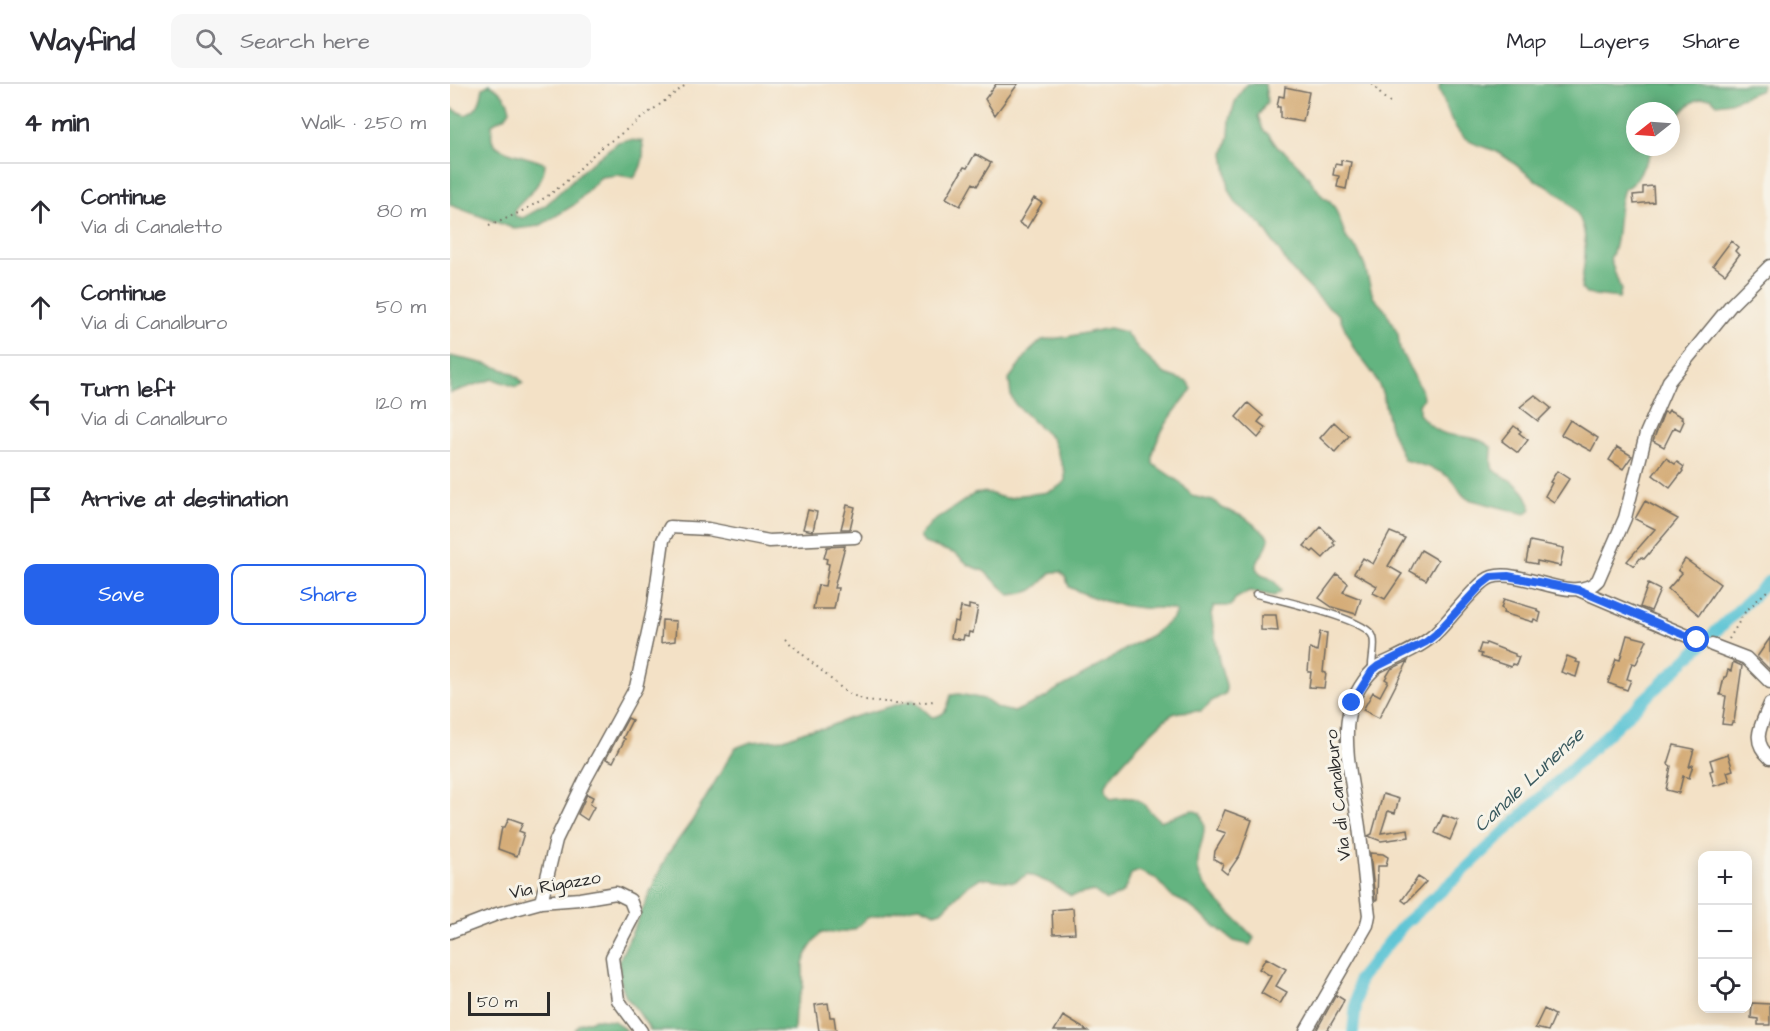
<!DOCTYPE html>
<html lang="en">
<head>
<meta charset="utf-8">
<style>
  body { margin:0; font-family:"Architects Daughter",sans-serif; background:#f7f7f7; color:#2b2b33 }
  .controls { position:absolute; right:18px; bottom:18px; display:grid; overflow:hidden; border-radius:12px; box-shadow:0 3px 15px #0003 }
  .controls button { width:54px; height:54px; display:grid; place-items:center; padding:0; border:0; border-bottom:2px solid #e1e1e2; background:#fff; color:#2b2b33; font:30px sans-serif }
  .compass { position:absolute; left:1176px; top:18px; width:54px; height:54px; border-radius:50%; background:#fff; box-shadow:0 3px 15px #0003; rotate:253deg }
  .scale { position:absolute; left:18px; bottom:15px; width:82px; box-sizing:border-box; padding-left:6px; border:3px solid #2b2b2b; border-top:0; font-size:16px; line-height:21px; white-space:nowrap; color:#2b2b2b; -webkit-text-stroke:4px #f7f3e8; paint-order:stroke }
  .stop { position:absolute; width:18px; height:18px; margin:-14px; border:4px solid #2563eb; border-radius:50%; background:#fff }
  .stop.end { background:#2563eb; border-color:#fff; box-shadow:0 2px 6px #0008 }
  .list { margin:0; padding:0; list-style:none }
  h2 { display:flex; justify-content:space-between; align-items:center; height:78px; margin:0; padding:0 24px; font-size:26px }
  h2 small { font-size:20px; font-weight:400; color:#7c7c81 }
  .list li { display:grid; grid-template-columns:39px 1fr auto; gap:18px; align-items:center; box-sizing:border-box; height:96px; padding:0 24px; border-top:2px solid #e1e1e2 }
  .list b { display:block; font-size:22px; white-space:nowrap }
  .list p { margin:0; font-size:20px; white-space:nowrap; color:#7c7c81 }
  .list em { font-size:20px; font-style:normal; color:#7c7c81 }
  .actions { display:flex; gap:12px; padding:18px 24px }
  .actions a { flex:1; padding:14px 0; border:2px solid #2563eb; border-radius:12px; text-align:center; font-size:21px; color:#2563eb }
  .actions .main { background:#2563eb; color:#fff }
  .icon { flex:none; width:33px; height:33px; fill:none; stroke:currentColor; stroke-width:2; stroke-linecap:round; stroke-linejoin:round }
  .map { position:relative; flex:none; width:1320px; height:947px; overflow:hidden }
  header { display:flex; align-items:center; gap:36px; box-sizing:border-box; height:84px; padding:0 30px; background:#fff; border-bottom:2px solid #e1e1e2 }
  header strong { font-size:28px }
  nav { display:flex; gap:33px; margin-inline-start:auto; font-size:21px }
  .search { width:420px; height:54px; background:#f7f7f7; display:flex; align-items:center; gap:15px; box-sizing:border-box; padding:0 21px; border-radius:12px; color:#7c7c81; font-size:22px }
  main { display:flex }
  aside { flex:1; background:#fff }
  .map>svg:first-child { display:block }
</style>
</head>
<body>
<header>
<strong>Wayfind</strong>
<div class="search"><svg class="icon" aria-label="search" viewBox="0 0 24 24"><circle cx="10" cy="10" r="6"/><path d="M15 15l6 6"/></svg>Search here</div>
<nav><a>Map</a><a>Layers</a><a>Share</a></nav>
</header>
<main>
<aside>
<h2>4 min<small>Walk · 250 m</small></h2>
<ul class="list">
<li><svg class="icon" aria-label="ahead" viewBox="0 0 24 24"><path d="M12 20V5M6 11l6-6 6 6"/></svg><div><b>Continue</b><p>Via di Canaletto</p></div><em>80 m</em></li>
<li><svg class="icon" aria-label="ahead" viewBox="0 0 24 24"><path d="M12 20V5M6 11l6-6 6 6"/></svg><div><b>Continue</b><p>Via di Canalburo</p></div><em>50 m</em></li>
<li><svg class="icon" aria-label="left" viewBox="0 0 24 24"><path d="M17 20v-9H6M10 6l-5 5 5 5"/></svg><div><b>Turn left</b><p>Via di Canalburo</p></div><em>120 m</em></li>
<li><svg class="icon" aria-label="arrive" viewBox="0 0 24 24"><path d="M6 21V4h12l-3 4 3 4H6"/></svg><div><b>Arrive at destination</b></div></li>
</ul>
<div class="actions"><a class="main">Save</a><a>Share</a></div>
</aside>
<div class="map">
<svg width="1320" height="947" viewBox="0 0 1320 947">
  <rect width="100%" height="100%" fill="#f7f3e8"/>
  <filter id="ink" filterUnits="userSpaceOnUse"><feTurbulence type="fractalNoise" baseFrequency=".0167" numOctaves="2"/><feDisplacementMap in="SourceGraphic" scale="12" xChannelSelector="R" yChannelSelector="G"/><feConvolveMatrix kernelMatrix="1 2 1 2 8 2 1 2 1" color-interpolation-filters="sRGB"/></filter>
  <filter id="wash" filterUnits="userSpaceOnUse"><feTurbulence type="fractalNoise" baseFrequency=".008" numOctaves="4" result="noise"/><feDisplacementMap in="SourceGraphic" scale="24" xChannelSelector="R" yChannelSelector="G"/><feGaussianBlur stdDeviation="1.35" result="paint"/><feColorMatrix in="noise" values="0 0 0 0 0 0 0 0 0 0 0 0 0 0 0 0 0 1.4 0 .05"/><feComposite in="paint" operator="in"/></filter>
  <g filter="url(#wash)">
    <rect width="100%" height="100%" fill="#f3e1c6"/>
    <path fill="#64b480" stroke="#487056" stroke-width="1.5" d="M40 0C50 6 58 14 60 26L56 32 42 40C42 45 41 51 42 55 45 70 82 72 95 80 93 100 78 111 65 125V132L73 134 96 121 134 85 168 58 176 56 192 57C195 70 193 83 184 94L168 91 151 93 124 121 91 141 83 143 65 145 0 121V24L15 31C29 26 30 18 33 4Z
      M798 0H815L817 18 808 32 813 46 819 51 828 64 835 68 853 86 873 113 880 117 885 124 897 155 908 167 915 183 923 213 935 226 948 250 950 266 971 305 973 314 969 321V330C976 338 985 347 996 350 1013 354 1028 351 1042 364 1042 372 1040 378 1043 386 1061 396 1077 404 1081 425L1075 430 1018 415C1009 410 1010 404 1003 397 995 387 967 379 954 376L940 343 932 308 924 291 903 263 889 231 875 220 841 185 812 141 786 119 779 105 774 69 779 52 780 36 785 18 794 3Z
      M990 0H1312L1311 6 1280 18 1267 20 1261 14C1241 12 1229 30 1221 45V27H1185V63H1205C1194 76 1191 97 1174 105 1165 128 1171 154 1160 175L1171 206 1169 214 1136 210 1131 204C1136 165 1144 134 1106 108 1101 104 1095 102 1090 99 1076 90 1063 77 1049 69 1038 63 1024 62 1015 54 1000 41 997 23 989 5Z
      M659 244 675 248 691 268 715 290 738 298 742 305C728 323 700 355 703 380L731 399 742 412 766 418 772 424 794 433 815 449 819 455C817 467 808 472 806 484L811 491C822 494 826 498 831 507L824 512 799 507 785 515 781 522H764L761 530 769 577 776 601V609L762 617 751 627C742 628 731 626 723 630 712 635 658 691 656 702 655 708 658 711 661 715 695 710 687 717 710 737L742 726 750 729C761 751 745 764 748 785 750 804 790 838 804 854L800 861 784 857 737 820 721 812 705 794 689 787 681 790C674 809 675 810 656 816L644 807 621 812 602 800 578 790 564 798 530 794 516 803 493 826 485 829 470 822 462 823 417 834 405 845 396 848 371 849 360 863 353 879V902L345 926 344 947H201L187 926 176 913 170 896 169 877 217 771 242 737 285 664 301 658 334 655 358 646 375 644 400 634 463 616 482 633C496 632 497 624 501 611L509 610 534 615 547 624 564 628 597 613 604 607 643 586 679 563 702 551 723 534 726 527C715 522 704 525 692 524 667 522 641 514 619 503L616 494 611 488H602C584 505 587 508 560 511L534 487 519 481 506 470 474 459 470 452 481 439 524 410C540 405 543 413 556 414 561 415 566 412 571 411 589 408 601 412 615 397V388L602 355 565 320 561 312 559 295 579 268 592 256 616 253Z
      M0 272C20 277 62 282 73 299L66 303 43 295 0 309Z
      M145 935 164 937 177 947H124L129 940Z"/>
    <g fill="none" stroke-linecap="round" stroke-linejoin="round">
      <path stroke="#59c3d4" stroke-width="12" d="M903 947 909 895 954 840 1007 793 1320 496"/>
    </g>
    <g id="blocks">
      <path fill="#d5ad79" d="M546 0H568L545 31 535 15Z
        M835 3 859 8 853 38 830 34V23H827L829 12 834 13Z
        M525 70 541 79 527 102 523 99 510 122 496 114 514 83 517 84Z
        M891 76 901 78 896 105 887 103 889 92 883 91 885 80 891 81Z
        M1203 102 1204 118 1184 120 1183 111 1193 110V103Z
        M584 114 592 119 577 144 569 139Z
        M1281 157 1288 163 1285 167 1289 171 1275 190 1263 181Z
        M1085 311 1101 324 1088 337 1070 323Z
        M798 319 813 332 808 338 816 344 808 354 786 333Z
        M1219 326 1232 333 1231 335 1234 337 1230 346 1224 343 1214 363 1203 357 1214 328 1217 329Z
        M1120 336 1148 354 1141 367 1111 351Z
        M884 338 899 352 885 368 870 354Z
        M1064 342 1071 347 1069 349 1078 356 1068 369 1052 357Z
        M1167 363 1182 372 1173 385 1159 376Z
        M1216 374 1225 380 1227 378 1234 383 1232 386 1233 387 1220 404 1203 391Z
        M1107 387 1119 395 1104 418 1095 412 1102 399 1100 398Z
        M1195 417 1228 435 1194 475 1191 473 1184 482 1177 477 1205 445 1185 435Z
        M397 421 405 423 400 445H391Z
        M358 426 367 428 363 447 353 445Z
        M871 443 885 457 883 459 885 461 873 474 864 466 862 468 854 462Z
        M940 448 955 454 938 482 952 490 935 515 923 509 927 502 904 489 913 474 923 480Z
        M1080 457 1114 464 1110 482 1087 477V480L1076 478Z
        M395 462 384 504H388L384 525H363L368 501 375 502 379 480 376 479 377 475 374 474 377 463Z
        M971 466 988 476 976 496 960 487Z
        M1235 475 1270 500 1249 531 1218 505 1232 489 1228 486Z
        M887 490 898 499 893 508 911 515 906 530 882 523 869 514Z
        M1198 500 1210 506 1201 527 1190 523Z
        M1054 515 1087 525V527L1091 529 1089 537 1084 535 1083 538 1053 529 1054 526 1051 524Z
        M519 521 528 523 523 549 519 548 518 552 514 551 513 556 501 554 504 537 508 538 511 523 519 525Z
        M811 531H826L828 547 811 546Z
        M212 536 226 537 225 557 211 559Z
        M870 548 877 549 873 588 876 589 874 604 859 603 861 588H858L860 564 867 567Z
        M1177 551 1197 556 1186 580 1182 579 1177 595 1181 596 1177 606 1158 599 1166 575 1170 576Z
        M1320 554V586L1307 573Z
        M1036 559 1065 570V572L1069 573 1066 581 1062 580 1061 583 1031 573 1032 570 1028 569 1031 560 1035 561Z
        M1117 572 1127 576 1126 578 1130 579 1126 593 1111 588Z
        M958 577 929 634 913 626 923 608 930 612 938 597 935 595 941 585Z
        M1283 578 1292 582 1284 638H1282L1281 641 1272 640 1276 612 1270 611 1274 593H1276L1278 586 1281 587Z
        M178 634 182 636 173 654 175 655 163 678 156 675Z
        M1224 661 1244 665 1239 683 1243 681 1239 694 1233 692 1229 709 1216 706 1221 682 1218 680Z
        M1278 670 1283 686 1277 688 1280 697 1264 702 1260 687 1263 686 1260 676Z
        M137 710 143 713 140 720 144 723 137 736 128 730Z
        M933 710 949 715 945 729 938 727 931 749 958 745 959 753 931 757 918 752 922 750Z
        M775 726 802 736 790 771 777 790 771 785 773 780 764 775 765 767 776 749 767 746Z
        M993 731 1008 737 1000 756 985 749Z
        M59 734 73 739 69 747 74 749 67 772 48 765 52 743H55Z
        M920 769 933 770 938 773 936 782H928L927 816H925Z
        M968 793 976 798 956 819 952 816Z
        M623 824 625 849 603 850 602 826Z
        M816 874 836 885 826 902 837 908 830 920 811 909 821 892 809 885Z
        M886 911 894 916 891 923 877 947H866Z
        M378 919 380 933H384L386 947H369L365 921Z
        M1302 919 1320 920V941H1308V935L1301 934Z
        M1094 925 1105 931 1098 947 1085 944Z
        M613 932 638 947H604Z"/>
    </g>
  </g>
  <g filter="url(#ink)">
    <use href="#blocks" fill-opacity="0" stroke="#716b61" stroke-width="1.5"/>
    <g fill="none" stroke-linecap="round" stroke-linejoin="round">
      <g stroke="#716b61" stroke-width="9">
        <path id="service" d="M806 510C826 515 918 535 923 553 926 563 921 575 922 586"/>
      </g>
      <g stroke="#716b61" stroke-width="15">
        <path id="minor" d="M1129 506 1247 556
          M1262 561 1296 574 1320 598
          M1320 620C1311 642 1300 656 1320 674
          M91 818 106 756 135 696 186 603 204 521 213 456 220 443 258 445 319 457 405 453
          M0 848 47 830 91 818 130 815 166 809 180 816 185 829 162 873 168 916 191 947
          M856 947 917 841 919 831C915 802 913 772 909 743 904 709 892 663 899 629 902 613 916 591 928 582 946 573 968 565 984 551 998 539 1027 497 1042 493 1073 484 1125 522 1148 496L1175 434 1196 350 1219 297 1281 221 1320 182"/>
      </g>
      <path stroke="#716b61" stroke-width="2" stroke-dasharray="1.5 4.5" stroke-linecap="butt" d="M922 0 933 13 941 19
        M39 142C70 129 97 116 122 92 136 79 147 64 164 55L237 0
        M335 555 397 609 415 616 456 620 484 617
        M1279 555 1295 528 1320 504"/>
      <use href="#service" stroke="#fff" stroke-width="6"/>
      <use href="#minor" stroke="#fff" stroke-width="12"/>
    </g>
  </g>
  <g fill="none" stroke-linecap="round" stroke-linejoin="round" filter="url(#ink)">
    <path stroke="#2563eb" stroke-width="8" d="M902 619 922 587 928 582 976 558 986 550 1032 500 1041 493 1058 492 1129 506 1247 556"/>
  </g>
  <g text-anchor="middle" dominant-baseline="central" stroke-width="6" stroke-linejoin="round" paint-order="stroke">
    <g font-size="18" fill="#2b2b2b" stroke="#f7f3e8">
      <text transform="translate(888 711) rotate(-96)">Via di Canalburo</text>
      <text transform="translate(105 801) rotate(-10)">Via Rigazzo</text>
    </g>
    <g font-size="20" font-style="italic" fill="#39595e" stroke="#f7f3e8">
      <text transform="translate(1079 696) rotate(-43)">Canale Lunense</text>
    </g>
  </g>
</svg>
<div class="controls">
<button>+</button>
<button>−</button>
<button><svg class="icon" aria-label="locate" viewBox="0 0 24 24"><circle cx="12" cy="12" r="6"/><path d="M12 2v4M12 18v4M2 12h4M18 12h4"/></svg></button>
</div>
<svg class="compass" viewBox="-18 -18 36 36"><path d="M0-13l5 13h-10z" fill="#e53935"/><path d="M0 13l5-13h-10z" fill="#7c7c81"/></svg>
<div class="scale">50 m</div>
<div class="stop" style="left:1247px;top:556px"></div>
<div class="stop end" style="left:902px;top:619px"></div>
</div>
</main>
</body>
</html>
